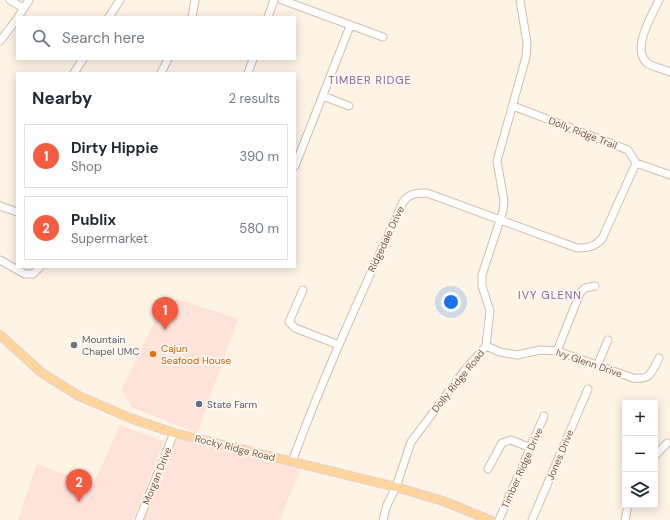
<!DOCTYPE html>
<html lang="en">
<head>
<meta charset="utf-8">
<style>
  body { margin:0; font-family:"DM Sans",sans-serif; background:#f6f6f7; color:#1f2937 }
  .controls { position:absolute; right:12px; bottom:12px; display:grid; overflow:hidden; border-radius:0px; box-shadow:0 2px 10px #0003 }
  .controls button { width:36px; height:36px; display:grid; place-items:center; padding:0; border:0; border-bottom:1px solid #e0e1e3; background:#fff; color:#1f2937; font:20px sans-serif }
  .you { position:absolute; left:451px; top:302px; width:14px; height:14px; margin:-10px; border:3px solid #fff; border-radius:50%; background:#1a73e8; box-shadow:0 0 0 6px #1a73e833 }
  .badge { display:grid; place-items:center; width:26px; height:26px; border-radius:50%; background:#f55c3f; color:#fff; font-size:13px; font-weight:700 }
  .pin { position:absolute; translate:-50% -33px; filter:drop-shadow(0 1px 2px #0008) }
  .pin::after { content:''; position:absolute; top:21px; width:14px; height:12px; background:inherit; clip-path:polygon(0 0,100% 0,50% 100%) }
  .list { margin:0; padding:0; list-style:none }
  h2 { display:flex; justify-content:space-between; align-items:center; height:52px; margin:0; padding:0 16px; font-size:17px }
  h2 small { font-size:13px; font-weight:400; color:#747a83 }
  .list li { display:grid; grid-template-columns:26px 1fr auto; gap:12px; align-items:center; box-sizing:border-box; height:64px; margin:0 8px 8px; padding:0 8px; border:1px solid #e0e1e3; border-radius:0px }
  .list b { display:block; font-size:15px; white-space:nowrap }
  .list p { margin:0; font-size:13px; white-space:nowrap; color:#747a83 }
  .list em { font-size:13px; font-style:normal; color:#747a83 }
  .icon { flex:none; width:22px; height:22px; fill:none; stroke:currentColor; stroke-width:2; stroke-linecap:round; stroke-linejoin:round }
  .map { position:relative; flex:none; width:670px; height:520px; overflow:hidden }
  .search { position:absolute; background:#fff; box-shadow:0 2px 10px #0003; left:16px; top:16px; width:280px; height:44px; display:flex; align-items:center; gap:10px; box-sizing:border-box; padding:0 14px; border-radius:0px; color:#747a83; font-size:15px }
  .panel { position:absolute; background:#fff; box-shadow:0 2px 10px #0003; left:16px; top:72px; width:280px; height:196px; border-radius:0px }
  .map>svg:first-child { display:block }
</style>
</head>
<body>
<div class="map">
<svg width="670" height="520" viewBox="0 0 670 520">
  <rect width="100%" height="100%" fill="#fef4e6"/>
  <path fill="#ffe3da" d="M177 299 238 319 197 433 133 408 121 390 161 309Z
    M120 425 164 441 133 520H18L37 464 93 485Z
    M177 439 300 469 280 520H144Z"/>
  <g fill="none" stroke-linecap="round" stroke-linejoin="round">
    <g stroke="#d5bcad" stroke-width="9">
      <path id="minor" d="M10 0 23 8
        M282 0 383 37
        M659 0C652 15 631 49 647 63 653 67 663 69 670 72
        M18 17 29 0
        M109 17 120 0
        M192 17 195 0
        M268 17 274 0
        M0 41 17 19
        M74 73 83 59
        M161 73 168 59
        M248 73 253 59
        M323 96 349 106
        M513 106 628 150 636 163 670 175
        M295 166 350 26
        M0 206 17 212
        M0 260 25 274H33L40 267
        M303 290 289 322 295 328 339 345
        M486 346 500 352 517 355 540 350 557 351 633 378C651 380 651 373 659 358
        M557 351 580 293 585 288 595 286
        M597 366 608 340
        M655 456 667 443
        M292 462C324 374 364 288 403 202 410 193 416 193 427 193L577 248C588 248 594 247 602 239L636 163
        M488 469 502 443 511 440 531 448
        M139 520 174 433
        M383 520 387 505 396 487 411 442 465 370 486 346 490 311 482 286V275L503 211 504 201 497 161 526 57 527 43 520 0
        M499 520 544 416
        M532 520 588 389
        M625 520 628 505"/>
    </g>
    <g stroke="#ddd3cf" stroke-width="10">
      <path id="major" d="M0 335 42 373 79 396 130 418 174 433 396 487 443 501 490 520"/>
    </g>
    <use href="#minor" stroke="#fff" stroke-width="7"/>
    <use href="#major" stroke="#ffd49d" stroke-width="8"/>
  </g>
  <circle fill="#6b7280" stroke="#fff8ef" stroke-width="1.5" cx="74" cy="345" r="4"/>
  <circle fill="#e8710a" stroke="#fff8ef" stroke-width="1.5" cx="153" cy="354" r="4"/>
  <circle fill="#5c6f8a" stroke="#fff8ef" stroke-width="1.5" cx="199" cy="404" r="4"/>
  <g text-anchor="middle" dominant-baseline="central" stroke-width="3.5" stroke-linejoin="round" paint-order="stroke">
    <g font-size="10" fill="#7c5747" stroke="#fff8ef">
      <text transform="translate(583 133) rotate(21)">Dolly Ridge Trail</text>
      <text transform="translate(386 239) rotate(-65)">Ridgedale Drive</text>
      <text transform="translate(589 363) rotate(19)">Ivy Glenn Drive</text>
      <text transform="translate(458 381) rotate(-51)">Dolly Ridge Road</text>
      <text transform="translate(235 448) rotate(14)">Rocky Ridge Road</text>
      <text transform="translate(560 455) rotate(-67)">Jones Drive</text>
      <text transform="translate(522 468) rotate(-66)">Timber Ridge Drive</text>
      <text transform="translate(157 476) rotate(-68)">Morgan Drive</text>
    </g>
    <g font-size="10" fill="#5b616d" stroke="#fff8ef" text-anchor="start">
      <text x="82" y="339">Mountain<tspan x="82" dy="12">Chapel UMC</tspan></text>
    </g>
    <g font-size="10" fill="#c56008" stroke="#fff8ef" text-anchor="start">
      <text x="161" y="348">Cajun<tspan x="161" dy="12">Seafood House</tspan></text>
    </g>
    <g font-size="10" fill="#4e5e75" stroke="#fff8ef" text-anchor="start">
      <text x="207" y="404">State Farm</text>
    </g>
    <g font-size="11" letter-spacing="1" fill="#87639f" stroke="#fff8ef">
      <text x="370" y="80">TIMBER RIDGE</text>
      <text x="550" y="295">IVY GLENN</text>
    </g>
  </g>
</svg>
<div class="controls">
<button>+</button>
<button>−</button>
<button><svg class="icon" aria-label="layers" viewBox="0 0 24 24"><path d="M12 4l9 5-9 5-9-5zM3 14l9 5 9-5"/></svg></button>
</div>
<div class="you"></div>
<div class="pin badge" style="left:165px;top:330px">1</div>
<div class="pin badge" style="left:79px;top:502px">2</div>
<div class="search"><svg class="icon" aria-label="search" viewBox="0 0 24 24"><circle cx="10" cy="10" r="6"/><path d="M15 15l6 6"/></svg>Search here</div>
<section class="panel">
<h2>Nearby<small>2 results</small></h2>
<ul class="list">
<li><span class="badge">1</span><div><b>Dirty Hippie</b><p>Shop</p></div><em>390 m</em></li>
<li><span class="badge">2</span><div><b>Publix</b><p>Supermarket</p></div><em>580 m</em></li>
</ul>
</section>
</div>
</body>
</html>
